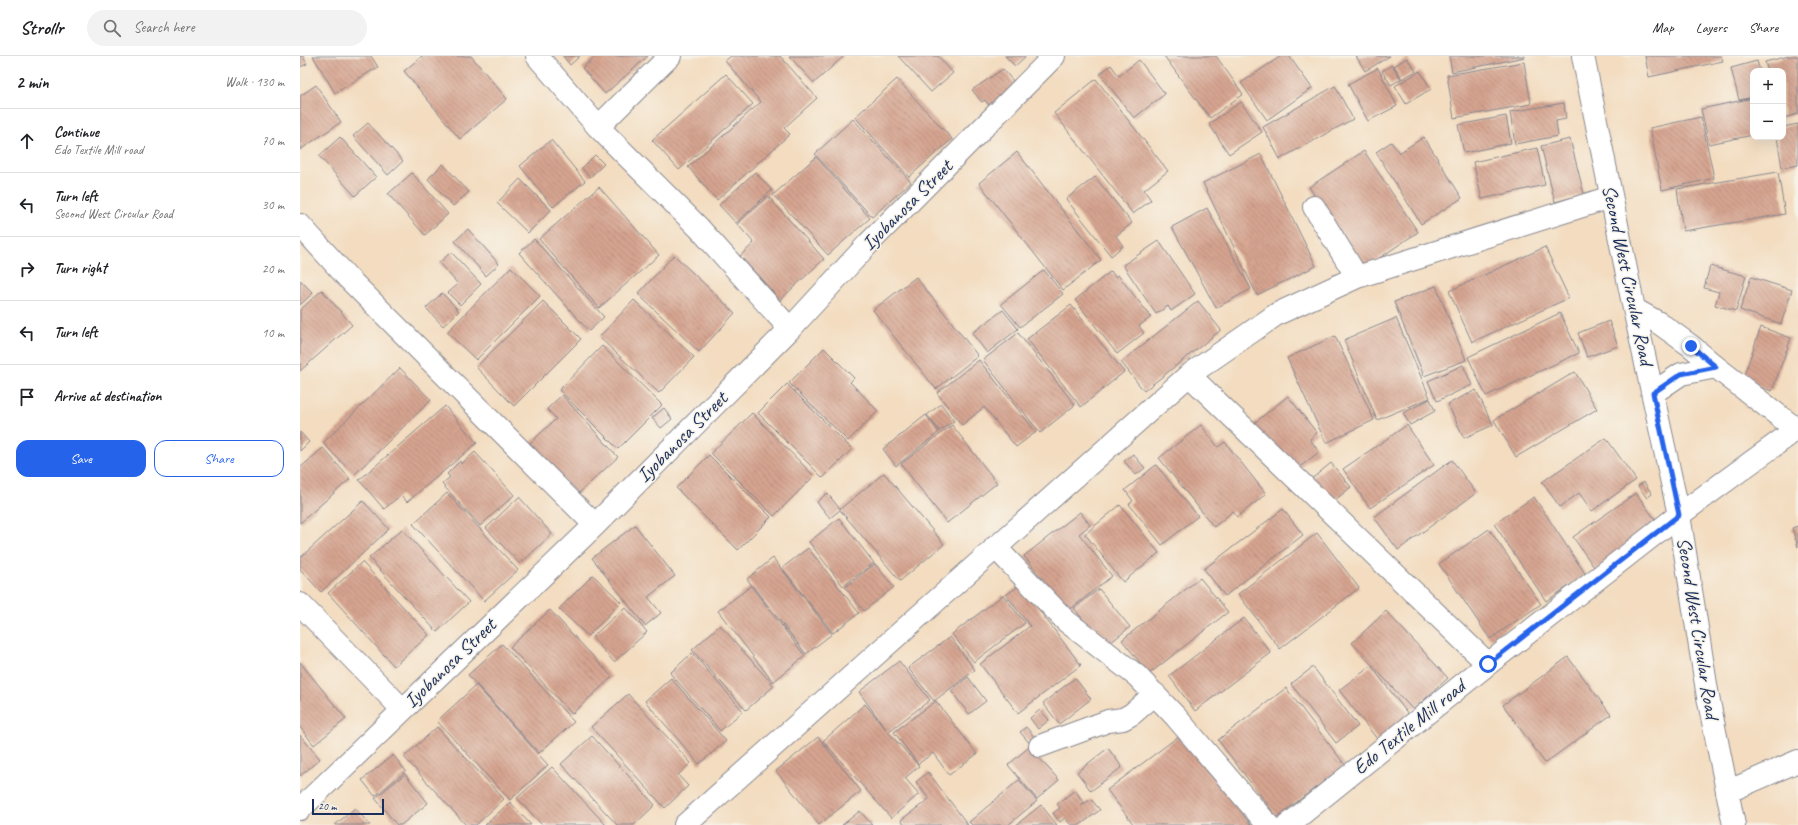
<!DOCTYPE html>
<html lang="en">
<head>
<meta charset="utf-8">
<style>
  body { margin:0; font-family:Caveat,sans-serif; background:#f2f2f2; color:#202124 }
  .controls { position:absolute; right:12px; top:12px; display:grid; overflow:hidden; border-radius:8px; box-shadow:0 4px 16px #0002 }
  .controls button { width:36px; height:36px; display:grid; place-items:center; padding:0; border:0; border-bottom:1px solid #e0e0e0; background:#fff; color:#202124; font:20px sans-serif }
  .scale { position:absolute; left:12px; bottom:10px; width:72px; box-sizing:border-box; padding-left:4px; border:2px solid #1b2f5e; border-top:0; font-size:11px; line-height:14px; white-space:nowrap; color:#1b2f5e; -webkit-text-stroke:3px #f7f3e8; paint-order:stroke }
  .stop { position:absolute; width:12px; height:12px; margin:-9px; border:3px solid #2563eb; border-radius:50%; background:#fff }
  .stop.end { background:#2563eb; border-color:#fff; box-shadow:0 1px 4px #0008 }
  .list { margin:0; padding:0; list-style:none }
  h2 { display:flex; justify-content:space-between; align-items:center; height:52px; margin:0; padding:0 16px; font-size:17px }
  h2 small { font-size:13px; font-weight:400; color:#757577 }
  .list li { display:grid; grid-template-columns:26px 1fr auto; gap:12px; align-items:center; box-sizing:border-box; height:64px; padding:0 16px; border-top:1px solid #e0e0e0 }
  .list b { display:block; font-size:15px; white-space:nowrap }
  .list p { margin:0; font-size:13px; white-space:nowrap; color:#757577 }
  .list em { font-size:13px; font-style:normal; color:#757577 }
  .actions { display:flex; gap:8px; padding:12px 16px }
  .actions a { flex:1; padding:9px 0; border:1px solid #2563eb; border-radius:12px; text-align:center; font-size:14px; color:#2563eb }
  .actions .main { background:#2563eb; color:#fff }
  .icon { flex:none; width:22px; height:22px; fill:none; stroke:currentColor; stroke-width:2; stroke-linecap:round; stroke-linejoin:round }
  .map { position:relative; flex:none; width:1498px; height:769px; overflow:hidden }
  header { display:flex; align-items:center; gap:24px; box-sizing:border-box; height:56px; padding:0 20px; background:#fff; border-bottom:1px solid #e0e0e0 }
  header strong { font-size:19px }
  nav { display:flex; gap:22px; margin-inline-start:auto; font-size:14px }
  .search { width:280px; height:36px; background:#f2f2f2; display:flex; align-items:center; gap:10px; box-sizing:border-box; padding:0 14px; border-radius:22px; color:#757577; font-size:15px }
  main { display:flex }
  aside { flex:1; background:#fff }
  .map>svg:first-child { display:block }
</style>
</head>
<body>
<header>
<strong>Strollr</strong>
<div class="search"><svg class="icon" aria-label="search" viewBox="0 0 24 24"><circle cx="10" cy="10" r="6"/><path d="M15 15l6 6"/></svg>Search here</div>
<nav><a>Map</a><a>Layers</a><a>Share</a></nav>
</header>
<main>
<aside>
<h2>2 min<small>Walk · 130 m</small></h2>
<ul class="list">
<li><svg class="icon" aria-label="ahead" viewBox="0 0 24 24"><path d="M12 20V5M6 11l6-6 6 6"/></svg><div><b>Continue</b><p>Edo Textile Mill road</p></div><em>70 m</em></li>
<li><svg class="icon" aria-label="left" viewBox="0 0 24 24"><path d="M17 20v-9H6M10 6l-5 5 5 5"/></svg><div><b>Turn left</b><p>Second West Circular Road</p></div><em>30 m</em></li>
<li><svg class="icon" aria-label="right" viewBox="0 0 24 24"><path d="M7 20v-9h11M14 6l5 5-5 5"/></svg><div><b>Turn right</b></div><em>20 m</em></li>
<li><svg class="icon" aria-label="left" viewBox="0 0 24 24"><path d="M17 20v-9H6M10 6l-5 5 5 5"/></svg><div><b>Turn left</b></div><em>10 m</em></li>
<li><svg class="icon" aria-label="arrive" viewBox="0 0 24 24"><path d="M6 21V4h12l-3 4 3 4H6"/></svg><div><b>Arrive at destination</b></div></li>
</ul>
<div class="actions"><a class="main">Save</a><a>Share</a></div>
</aside>
<div class="map">
<svg width="1498" height="769" viewBox="0 0 1498 769">
  <defs>
    <pattern id="building-back-hatch" width="6" height="6" patternUnits="userSpaceOnUse"><rect width="6" height="6" fill="#d6a490"/><path d="M-1 5l2 2M0 0l6 6M5-1l2 2" fill="none" stroke="#ad8679"/></pattern>
  </defs>
  <rect width="100%" height="100%" fill="#f7f3e8"/>
  <filter id="ink" filterUnits="userSpaceOnUse"><feTurbulence type="fractalNoise" baseFrequency=".025" numOctaves="2"/><feDisplacementMap in="SourceGraphic" scale="8" xChannelSelector="R" yChannelSelector="G"/><feConvolveMatrix kernelMatrix="1 2 1 2 8 2 1 2 1" color-interpolation-filters="sRGB"/></filter>
  <filter id="wash" filterUnits="userSpaceOnUse"><feTurbulence type="fractalNoise" baseFrequency=".012" numOctaves="4" result="noise"/><feDisplacementMap in="SourceGraphic" scale="16" xChannelSelector="R" yChannelSelector="G"/><feGaussianBlur stdDeviation="0.9" result="paint"/><feColorMatrix in="noise" values="0 0 0 0 0 0 0 0 0 0 0 0 0 0 0 0 0 1.4 0 .05"/><feComposite in="paint" operator="in"/></filter>
  <g filter="url(#wash)">
    <rect width="100%" height="100%" fill="#f3dcbf"/>
    <g id="blocks">
      <path fill="url(#building-back-hatch)" d="M0 0H3L7 8 0 11Z
        M13 0H71L78 11 35 37Z
        M122 0H171L207 43 160 83 104 15Z
        M263 0H280L270 9Z
        M296 0H348L305 38 282 12Z
        M431 0H480L517 42 484 72 490 78 417 144 388 111 461 46 425 5Z
        M489 0H544L514 27Z
        M598 0H638L653 17 631 36Z
        M705 0H726L715 10Z
        M864 0H916L943 38 910 62Z
        M981 0H989L1012 32 967 64 941 27Z
        M1056 0H1090L1065 15Z
        M1149 0H1225V1L1152 16Z
        M1345 0H1421L1423 5 1349 21Z
        M1489 0H1498V58L1483 62V15H1468L1465 6Z
        M1107 2 1116 15 1102 23 1094 10Z
        M839 4 865 38 834 62 800 18 811 9 819 20Z
        M1457 5 1460 15H1453V34H1451L1453 41 1439 44 1431 12Z
        M1224 6 1231 48 1154 62 1147 19Z
        M1092 9 1101 23 1091 29 1082 15Z
        M1078 12 1097 50 1068 65 1048 28Z
        M703 13 718 31 691 52 685 44 682 46 672 34Z
        M1120 15 1131 33 1106 48 1095 30Z
        M426 18 453 48 379 114 352 84Z
        M597 23 652 83 609 121 555 61Z
        M796 23 868 115 844 134 851 144 833 158 754 57Z
        M16 29 41 66 0 94V40Z
        M1035 30 1053 63 980 103 963 71Z
        M1453 42V79L1409 88 1401 53Z
        M941 46 962 76 929 98 909 68Z
        M1264 47 1266 63 1256 65 1258 80 1215 88 1210 56Z
        M1206 60 1211 87 1164 97 1158 69Z
        M1401 61 1414 122 1362 134 1350 72Z
        M553 63 611 126 572 161 515 98Z
        M68 67 103 105 88 119 53 80Z
        M1498 68V109L1482 112 1477 81H1483V71Z
        M40 81 76 121 55 140 19 100Z
        M1124 81 1162 142 1121 168 1076 96 1091 86 1099 97Z
        M1270 83 1284 138 1255 146 1241 90Z
        M251 84 285 125 253 151 220 110Z
        M1237 92 1245 129 1182 143 1173 106Z
        M1064 95 1118 176 1063 213 1009 131Z
        M717 96 801 204 763 234 679 127Z
        M961 98 1016 210 957 239 903 127Z
        M295 99 304 108 290 121 282 112Z
        M516 101 570 162 528 199 473 139Z
        M143 108 169 136 153 150 128 123Z
        M455 116 472 134 436 167 419 149Z
        M1478 116 1485 158 1383 175 1377 133Z
        M112 117 148 158 125 179 88 138Z
        M795 121 832 167 816 180 823 190 811 200 766 143Z
        M220 123 251 154 228 177 197 147Z
        M299 131 359 199 299 252 239 183Z
        M468 140 524 203 480 244 440 200 454 187 437 168Z
        M907 152 951 233 916 252 872 171Z
        M168 173 199 208 186 220 155 185Z
        M234 183 304 261 289 275 219 197Z
        M859 185 895 238 871 255 868 250 856 258 823 209Z
        M1245 191 1269 242 1172 286 1149 235Z
        M151 196 181 228 160 249 148 237 158 228 139 207Z
        M374 199 435 257 399 296 338 238Z
        M1410 210 1446 220 1436 255 1415 249 1419 236 1404 232Z
        M211 211 240 240 176 304 147 276Z
        M744 214 763 238 720 271 701 248Z
        M811 215 815 221 818 219 851 261 839 270 844 277 817 298 775 244Z
        M616 221 678 300 636 333 573 254Z
        M1451 221 1492 234 1481 268 1440 254Z
        M0 224 13 237 0 249Z
        M1136 230 1166 304 1124 320 1094 246Z
        M22 234 52 269 0 315V254Z
        M142 237 159 255 143 270 126 252Z
        M334 244 394 301 359 337 299 281Z
        M243 245 281 283 214 350 176 311Z
        M898 245 921 274 844 335 821 306Z
        M771 249 824 316 781 351 727 283Z
        M703 254 718 273 687 297 672 277Z
        M1260 257 1279 297 1186 340 1168 301Z
        M1096 262 1130 342 1077 364 1044 284Z
        M1309 265 1318 290 1287 301 1278 277Z
        M1461 271 1491 282 1472 335 1442 325Z
        M718 277 775 349 740 377 683 304Z
        M1035 280 1074 364 1026 387 987 302Z
        M302 290 362 349 318 393 259 334Z
        M524 292 554 322 550 326 578 355 548 385 489 327Z
        M679 304 736 376 716 391 684 351 662 369 637 337Z
        M1163 309 1172 329 1137 345 1128 325Z
        M100 312 131 344 54 419 23 387Z
        M1275 316 1297 353 1216 401 1194 364Z
        M487 328 552 393 523 422 458 357Z
        M1176 334 1193 369 1164 382 1148 348Z
        M262 339 318 401 277 439 230 387 256 363 247 353Z
        M988 340 1017 377 1010 383 1019 396 992 417 953 368Z
        M1130 343 1135 355 1110 369 1103 357Z
        M641 348 654 365 640 375 627 359Z
        M145 350 177 387 107 446 101 439 84 453 59 424Z
        M364 352 372 363 361 372 352 362Z
        M452 357 514 420 474 460 411 397Z
        M626 359 639 376 596 410 583 393Z
        M652 369 697 427 647 467 601 408Z
        M901 369 918 391 925 386 966 438 937 461 933 455 914 471 859 402Z
        M1107 369 1134 409 1070 452 1043 413Z
        M0 376 9 386 0 395Z
        M1306 382 1336 424 1292 455 1279 437 1260 451 1242 426Z
        M23 392 50 423 0 467V412Z
        M175 396 214 439 180 470 142 428 150 421 147 418 160 405 161 408Z
        M833 398 845 412 836 419 824 405Z
        M409 399 471 461 438 494 376 432Z
        M1152 404 1176 437 1098 494 1074 461Z
        M1031 407 1051 431 1029 449 1009 425Z
        M856 409 898 460 862 489 829 448 833 445 825 434Z
        M584 417 644 488 600 525 540 454 530 462 517 446 527 437 540 453Z
        M1344 426 1352 438 1347 442 1338 430Z
        M147 437 218 514 184 545 113 468Z
        M1336 437 1360 470 1296 514 1273 481Z
        M219 441 252 478 220 508 186 472Z
        M1234 441 1286 519 1246 545 1194 468Z
        M63 445 89 473 21 536 0 513V502Z
        M820 449 859 497 823 526 785 478Z
        M983 453 1003 479 925 540 904 513Z
        M780 456 790 469 779 478 812 520 768 555 724 500Z
        M539 462 574 507 543 530 509 486Z
        M335 469 375 520 348 541 361 557 345 570 292 502Z
        M1498 470V491L1492 472Z
        M102 473 169 546 137 576 69 502Z
        M1189 473 1241 548 1190 583 1139 508Z
        M1017 477 1059 532 980 593 938 538Z
        M508 492 559 557 533 577 482 512Z
        M473 502 532 578 506 598 447 523Z
        M62 506 129 579 94 610 28 537Z
        M575 508 594 531 564 555 545 531Z
        M293 519 321 546 288 580 259 553Z
        M900 522 928 556 849 618 822 584Z
        M720 529 781 609 718 657 680 608 730 570 706 539Z
        M451 530 505 600 473 626 418 555Z
        M799 533 830 571 805 591 774 552Z
        M703 539 725 567 674 606 652 578Z
        M325 551 347 576 314 606 292 581Z
        M250 554 312 621 272 658 210 591Z
        M1086 555 1148 622 1113 654 1052 587Z
        M944 562 971 597 895 655 869 620Z
        M420 569 474 630 446 654 392 594Z
        M650 581 675 614 634 645 608 612Z
        M202 588 274 666 239 697 168 619Z
        M392 597 443 655 420 675 370 617Z
        M1268 601 1311 659 1245 707 1203 649Z
        M599 605 630 644 588 676 619 710 605 722 619 738 591 762 523 685 565 648 586 673 559 636Z
        M0 606 46 663 14 689 0 671Z
        M1071 610 1112 663 1081 688 1039 634Z
        M1013 611 1058 670 1036 687 991 628Z
        M668 621 686 645 669 658 651 635Z
        M371 622 426 685 399 708 345 645Z
        M775 622 791 643 759 668 743 647Z
        M176 629 248 709 210 744 137 665Z
        M986 632 1045 709 977 761 918 684Z
        M328 638 391 707 378 719 388 730 365 752 291 671Z
        M636 645 677 698 649 719 633 697 618 708 594 676Z
        M740 654 749 664 738 673 730 662Z
        M137 671 204 743 176 769H166L104 701Z
        M726 671 737 684 731 689 720 676Z
        M883 677 951 769H834L807 734Z
        M0 679 20 703 0 720Z
        M292 680 355 749 334 769H317L261 708Z
        M518 681 561 735 519 769 476 715Z
        M729 691 759 724 737 743 708 709Z
        M808 692 822 711 791 735 777 716Z
        M93 699 106 715 75 740 62 724Z
        M252 711 306 769H242L217 742Z
        M628 716 668 769H605L601 764 629 743 616 726Z
        M105 718 128 747 101 769H97L75 742Z
        M719 724 737 745 708 769H672L669 766Z
        M775 734 784 747 781 750 791 743 800 754 780 769H771L765 762 760 766 753 757 760 752 757 748Z
        M210 746 231 769H185Z
        M741 749 757 769H716Z
        M55 752 70 769H35Z
        M560 755 572 769H542Z"/>
    </g>
  </g>
  <g filter="url(#ink)">
    <use href="#blocks" fill-opacity="0" stroke="#87868e" stroke-width="1"/>
    <g fill="none" stroke-linecap="round" stroke-linejoin="round">
      <g stroke="#87868e" stroke-width="24">
        <path id="minor" d="M237 0 298 71 399 172 490 273
          M1283 0 1334 253 1379 459 1408 641 1434 769
          M298 71 370 0
          M1014 151 1057 221
          M0 169 48 222 295 469
          M1334 253 1359 267 1391 290 1416 311 1496 373
          M889 319 1188 608
          M1353 337 1381 318 1416 311
          M695 491 766 565 837 620 876 661 968 769
          M0 548 102 653
          M740 690 808 665 823 663 832 658 855 638
          M1427 736 1498 705
          M0 753 295 469 490 273 568 188 754 0
          M385 769 889 319 977 258 1057 221 1311 141
          M988 769 1188 608 1379 459 1498 372"/>
      </g>
      <use href="#minor" stroke="#fff" stroke-width="22"/>
    </g>
  </g>
  <g fill="none" stroke-linecap="round" stroke-linejoin="round" filter="url(#ink)">
    <path stroke="#2563eb" stroke-width="5" d="M1188 608 1379 459 1353 337 1381 318 1416 311 1391 290"/>
  </g>
  <g text-anchor="middle" dominant-baseline="central" stroke-width="3" stroke-linejoin="round" paint-order="stroke">
    <g font-size="20" fill="#1b2f5e" stroke="#f7f3e8">
      <text transform="translate(607 149) rotate(-45)">Iyobanosa Street</text>
      <text transform="translate(1328 219) rotate(78)">Second West Circular Road</text>
      <text transform="translate(382 381) rotate(-45)">Iyobanosa Street</text>
      <text transform="translate(1398 572) rotate(81)">Second West Circular Road</text>
      <text transform="translate(150 607) rotate(-44)">Iyobanosa Street</text>
      <text transform="translate(1109 671) rotate(-39)">Edo Textile Mill road</text>
    </g>
  </g>
</svg>
<div class="controls">
<button>+</button>
<button>−</button>
</div>
<div class="scale">20 m</div>
<div class="stop" style="left:1188px;top:608px"></div>
<div class="stop end" style="left:1391px;top:290px"></div>
</div>
</main>
</body>
</html>
